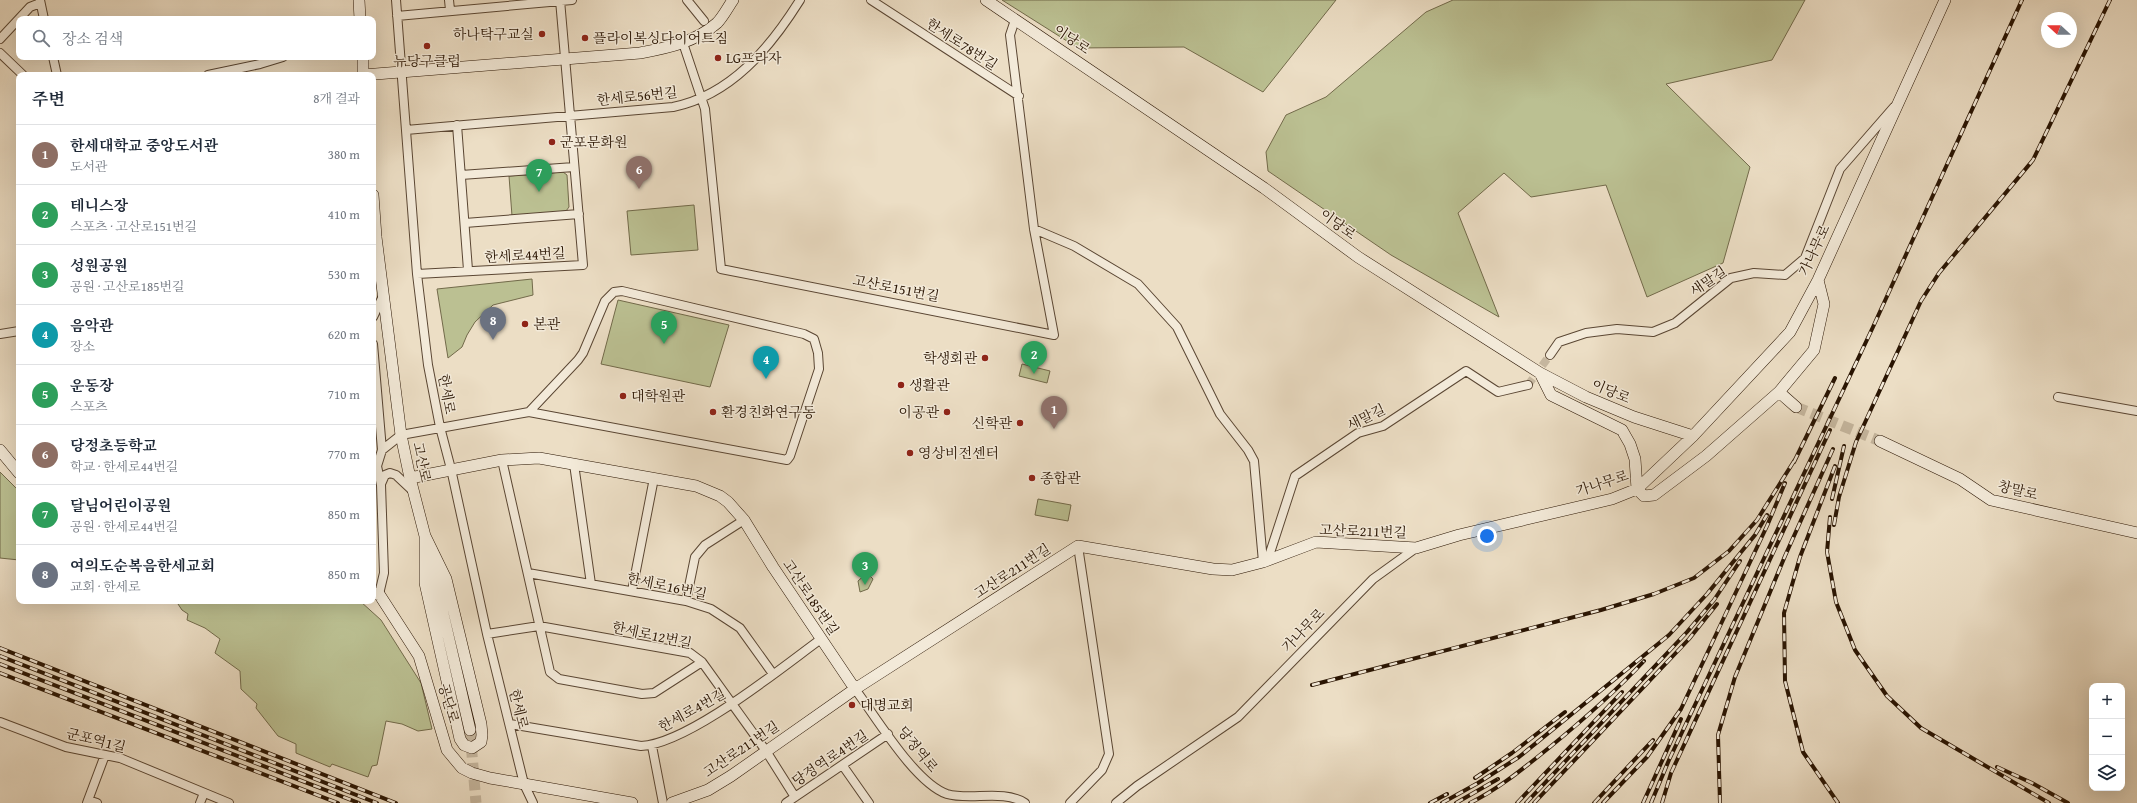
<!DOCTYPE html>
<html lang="ko">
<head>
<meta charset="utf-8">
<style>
  body { margin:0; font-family:"Gentium Book Plus","Noto Serif KR",serif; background:#f6f6f7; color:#1f2937 }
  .controls { position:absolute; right:12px; bottom:12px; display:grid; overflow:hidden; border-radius:8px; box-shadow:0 4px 16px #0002 }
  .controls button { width:36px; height:36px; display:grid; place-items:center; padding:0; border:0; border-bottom:1px solid #e0e1e3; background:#fff; color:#1f2937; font:20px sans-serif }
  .compass { position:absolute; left:2041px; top:12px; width:36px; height:36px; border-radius:50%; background:#fff; box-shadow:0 4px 16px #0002; rotate:291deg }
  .you { position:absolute; left:1487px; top:536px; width:14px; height:14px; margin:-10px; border:3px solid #fff; border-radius:50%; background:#1a73e8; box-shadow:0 0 0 6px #1a73e833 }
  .badge { display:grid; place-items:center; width:26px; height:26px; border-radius:50%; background:#2563eb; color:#fff; font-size:13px; font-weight:700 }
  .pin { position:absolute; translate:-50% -33px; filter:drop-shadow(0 1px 2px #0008) }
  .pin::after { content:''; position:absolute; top:21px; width:14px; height:12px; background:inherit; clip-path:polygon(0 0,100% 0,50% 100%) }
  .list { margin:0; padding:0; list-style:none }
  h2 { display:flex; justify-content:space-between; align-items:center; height:52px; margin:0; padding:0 16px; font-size:17px }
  h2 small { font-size:13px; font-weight:400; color:#747a83 }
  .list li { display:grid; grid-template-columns:26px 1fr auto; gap:12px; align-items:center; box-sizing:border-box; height:60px; padding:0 16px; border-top:1px solid #e0e1e3 }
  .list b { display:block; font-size:15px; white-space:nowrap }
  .list p { margin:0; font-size:13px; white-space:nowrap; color:#747a83 }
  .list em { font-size:13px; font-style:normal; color:#747a83 }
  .icon { flex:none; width:22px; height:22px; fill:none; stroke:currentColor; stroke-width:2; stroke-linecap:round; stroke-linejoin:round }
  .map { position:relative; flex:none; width:2137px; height:803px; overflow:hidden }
  .search { position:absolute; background:#fff; box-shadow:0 4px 16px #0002; left:16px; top:16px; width:360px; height:44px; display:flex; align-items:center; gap:10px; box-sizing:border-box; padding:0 14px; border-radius:8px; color:#747a83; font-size:15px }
  .panel { position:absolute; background:#fff; box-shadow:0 4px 16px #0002; left:16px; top:72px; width:360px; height:532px; border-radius:8px }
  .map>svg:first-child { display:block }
</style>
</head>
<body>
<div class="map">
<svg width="2137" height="803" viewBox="0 0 2137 803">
  <rect width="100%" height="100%" fill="#ecdec5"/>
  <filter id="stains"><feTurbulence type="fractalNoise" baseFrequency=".005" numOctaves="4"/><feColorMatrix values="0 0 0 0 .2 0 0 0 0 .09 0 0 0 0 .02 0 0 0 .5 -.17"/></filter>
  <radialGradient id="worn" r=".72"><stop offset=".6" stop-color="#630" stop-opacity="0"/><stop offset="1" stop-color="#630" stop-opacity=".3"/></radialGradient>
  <path fill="#bbc092" stroke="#726a4a" d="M1002 0H1336L1263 92 1184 47 1078 48Z
    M1453 0H1805L1772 60 1666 84 1750 167 1723 263 1647 297 1606 185 1531 197 1504 173 1458 213 1499 317 1391 255 1268 171 1266 152 1286 115 1326 97 1426 12Z
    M563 172 567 175 569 207 566 211 512 216 509 176Z
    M694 205 698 250 631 255 627 211Z
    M532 279 533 295 493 305 475 322 467 335 462 347 448 358 437 289Z
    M618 300 729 325 710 387 601 364Z
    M1022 364 1050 371 1047 383 1019 376Z
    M0 472 19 491V560L0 558Z
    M1038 499 1071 505 1068 521 1035 515Z
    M867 573 873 579 868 589 860 592 858 581Z
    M176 601H360L381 620 421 683 432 729 418 731 402 724 386 721 377 765 372 766 368 777 332 764 330 767 296 753V744L278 736 256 708 257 704 241 689 240 671 215 653 220 639 205 628 187 620 188 614 182 610Z"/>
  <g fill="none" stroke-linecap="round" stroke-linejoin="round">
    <path stroke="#c5b69e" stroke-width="8" stroke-dasharray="8 4" stroke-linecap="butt" d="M1528 385 1550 355"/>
    <path stroke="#c5b69e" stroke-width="11" stroke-dasharray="11 5.5" stroke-linecap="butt" d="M1796 407 1880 441
      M470 730 476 803"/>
    <g stroke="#5a4633" stroke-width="10">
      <path id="street" d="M40 0 44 19
        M396 0 417 274 428 365 440 427 451 469 487 634 524 784 533 803
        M449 0 450 10
        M687 0 704 21
        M871 0 1019 96
        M397 16 572 0
        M0 39 30 7 40 3
        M683 43 705 109 721 269 1054 335 1034 229 1010 35 1015 20
        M0 53 23 75
        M53 57 57 75
        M208 75 260 64 283 57
        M457 125 468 270
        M406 130 673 107C731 95 770 48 800 0
        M461 175 574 167
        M465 223 579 214
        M1034 229 1074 246 1138 284 1177 327 1220 414 1248 450 1254 461 1263 562
        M417 274 583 265 560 0
        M373 317 383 296
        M0 334 19 331
        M373 344 382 450 377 466 381 485 384 573 379 594
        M1550 355 1559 342 1586 333 1617 329 1653 332 1675 323 1731 278 1754 273 1785 275 1805 258 1840 169 1894 107
        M2058 397 2137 411
        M382 450 401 435 529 412 787 460 790 456 819 369 818 353 814 339 804 334 622 291 614 292 605 301 583 353 578 360 529 412
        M502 460 550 672 559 679 642 694 654 693 702 662
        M574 464 591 584
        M381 484 385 475 390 473 396 475 413 491
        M1268 559 1295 476 1358 433 1383 426 1466 371 1498 392 1528 385
        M528 573 686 601 711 609 740 628 773 674
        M632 591 654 478
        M686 601 695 557 705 545 744 520
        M487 634 539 626 690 653 702 662 766 751 795 797
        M855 689C876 717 915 783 947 794 970 801 1003 789 1025 803
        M0 722 66 747 120 758 229 803
        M510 724 641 746C688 744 781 668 821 639
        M652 746 663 803
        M843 766 869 803
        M88 800 97 803
        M87 803 105 755
        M200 803 204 793
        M786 803 888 734
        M1070 803 1102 770 1109 754 1078 546
        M1116 803 1137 786 1238 717 1373 579 1416 548"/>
    </g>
    <g stroke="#291402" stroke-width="12">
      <path id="secondary" d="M359 0 360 19
        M986 0 1264 188 1358 257 1540 373 1586 397 1634 417 1693 436
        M363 57V75
        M363 75 640 53C667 48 696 42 717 23 723 17 728 7 733 0
        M373 195 376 237 401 435 410 478 425 536 470 730
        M1540 373 1551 395 1622 430 1630 444 1635 459 1637 489
        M1779 392 1796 407
        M1880 441 1960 479 1991 500 2137 533
        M0 450 19 473
        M410 478 502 460 539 458 696 486 720 496 728 502 744 520 773 567 855 689
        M1637 489 1644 496 1654 495 1706 456 1779 392 1814 350 1824 304 1818 280
        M425 536 446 579 481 724 482 735 481 742 472 748 464 745 460 739 425 583Z
        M373 593 379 594 419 656 447 750 462 768 472 773 490 778 632 803
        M672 803 708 790 731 776 855 689 1078 546 1213 569 1232 570 1263 562 1316 542 1416 548 1459 535 1612 499 1637 489 1693 436 1790 332 1818 280 1945 0"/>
    </g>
    <use href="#street" stroke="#f3ead9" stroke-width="8"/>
    <use href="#secondary" stroke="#f3ead9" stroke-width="11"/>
    <g stroke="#291402" stroke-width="4">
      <path id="rail" d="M1794 462 1835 378
        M1835 466 1800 557 1784 613 1785 681 1803 752 1838 803
        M1832 499 1844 446
        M1830 517 1827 552 1836 602 1855 650 1887 696 1921 728 2049 803
        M1834 525 1839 497 1856 442 1921 301 1939 273 2033 160 2110 0
        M0 648 396 803
        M0 656 377 803
        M0 664 359 803
        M0 673 338 803
        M1312 685 1601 610 1654 594 1694 578 1729 551 1757 520 1796 458
        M1997 767 2032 783 2068 803
        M1475 778 1512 753 1565 712
        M1430 803 1447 794
        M1442 803 1478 783 1519 757 1669 635 1707 594 1755 535 1767 515
        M1456 803 1498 779
        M1470 803C1499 789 1525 767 1550 747 1583 720 1615 692 1644 661
        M1517 803 1622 692
        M1526 803 1687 632 1714 600 1740 561
        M1534 803 1689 639 1717 604
        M1594 803 1653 740
        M1603 803 1647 757 1681 709 1767 526 1785 483
        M1643 803 1681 719
        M1651 803 1669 760 1873 327 2022 0
        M1662 803 1671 773 1830 430
        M1720 803 1718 735 1735 677 1785 556 1833 449"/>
    </g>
    <use href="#rail" stroke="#f3ead9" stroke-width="2.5" stroke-dasharray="8" stroke-linecap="butt"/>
  </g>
  <g fill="#8f2418" stroke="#f3ead9" stroke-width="1.5">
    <circle cx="542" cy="34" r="4"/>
    <circle cx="585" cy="38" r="4"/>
    <circle cx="427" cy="46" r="4"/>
    <circle cx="718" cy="58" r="4"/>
    <circle cx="552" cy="142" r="4"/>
    <circle cx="525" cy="324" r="4"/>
    <circle cx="985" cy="358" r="4"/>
    <circle cx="901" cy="385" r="4"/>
    <circle cx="623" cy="396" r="4"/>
    <circle cx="713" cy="412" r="4"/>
    <circle cx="947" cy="412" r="4"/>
    <circle cx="1020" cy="423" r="4"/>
    <circle cx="910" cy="453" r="4"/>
    <circle cx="1032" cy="478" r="4"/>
    <circle cx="852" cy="705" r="4"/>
  </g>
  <g text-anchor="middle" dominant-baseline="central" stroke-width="3" stroke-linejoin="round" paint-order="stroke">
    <g font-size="14" fill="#291402" stroke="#f3ead9" text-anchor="start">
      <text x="534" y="34" text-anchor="end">하나탁구교실</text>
      <text x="593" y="38">플라이복싱다이어트짐</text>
      <text x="726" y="58">LG프라자</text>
      <text x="427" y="61" text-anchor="middle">뉴당구클럽</text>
      <text x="560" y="142">군포문화원</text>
      <text x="533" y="324">본관</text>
      <text x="977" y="358" text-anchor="end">학생회관</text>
      <text x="909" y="385">생활관</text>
      <text x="631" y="396">대학원관</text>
      <text x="721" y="412">환경친화연구동</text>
      <text x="939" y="412" text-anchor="end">이공관</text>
      <text x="1012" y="423" text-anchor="end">신학관</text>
      <text x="918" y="453">영상비전센터</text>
      <text x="1040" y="478">종합관</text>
      <text x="860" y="705">대명교회</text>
    </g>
    <g font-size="14" fill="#291402" stroke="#f3ead9">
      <text transform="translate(1072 39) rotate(34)">이당로</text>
      <text transform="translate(962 44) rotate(33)">한세로78번길</text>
      <text transform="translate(637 96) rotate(-6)">한세로56번길</text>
      <text transform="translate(1338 224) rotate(36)">이당로</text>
      <text transform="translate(1814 250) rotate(-65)">가나무로</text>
      <text transform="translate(525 255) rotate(-3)">한세로44번길</text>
      <text transform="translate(1708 281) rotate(-34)">새말길</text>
      <text transform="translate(896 288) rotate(11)">고산로151번길</text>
      <text transform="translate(1611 391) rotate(23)">이당로</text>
      <text transform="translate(447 394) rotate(80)">한세로</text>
      <text transform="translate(1366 417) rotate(-26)">새말길</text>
      <text transform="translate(422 462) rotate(78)">고산로</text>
      <text transform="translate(1602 483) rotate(-18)">가나무로</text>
      <text transform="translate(2018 490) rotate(14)">창말로</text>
      <text transform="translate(1363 531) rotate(2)">고산로211번길</text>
      <text transform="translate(1012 571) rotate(-33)">고산로211번길</text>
      <text transform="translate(667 586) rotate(12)">한세로16번길</text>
      <text transform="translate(811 597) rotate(56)">고산로185번길</text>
      <text transform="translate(1303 630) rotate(-46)">가나무로</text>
      <text transform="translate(652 635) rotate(12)">한세로12번길</text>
      <text transform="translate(449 703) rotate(74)">공단로</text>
      <text transform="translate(519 709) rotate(76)">한세로</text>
      <text transform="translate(692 710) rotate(-29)">한세로4번길</text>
      <text transform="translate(96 740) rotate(14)">군포역1길</text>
      <text transform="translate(741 749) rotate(-34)">고산로211번길</text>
      <text transform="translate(918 749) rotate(51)">당정역로</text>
      <text transform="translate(830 758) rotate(-34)">당정역로4번길</text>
    </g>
  </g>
  <rect width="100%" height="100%" filter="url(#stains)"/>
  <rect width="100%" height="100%" fill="url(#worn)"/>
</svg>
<div class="controls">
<button>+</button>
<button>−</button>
<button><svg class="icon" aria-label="layers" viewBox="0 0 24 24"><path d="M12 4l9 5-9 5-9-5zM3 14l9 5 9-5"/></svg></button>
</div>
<svg class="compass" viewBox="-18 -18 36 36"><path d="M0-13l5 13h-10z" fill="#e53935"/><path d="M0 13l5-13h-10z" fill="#747a83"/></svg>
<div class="you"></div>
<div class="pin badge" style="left:1054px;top:429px;background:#8d6e63">1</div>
<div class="pin badge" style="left:1034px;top:374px;background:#2e9e5b">2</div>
<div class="pin badge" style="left:865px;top:585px;background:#2e9e5b">3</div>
<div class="pin badge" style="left:766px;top:379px;background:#0f9aa8">4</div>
<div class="pin badge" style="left:664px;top:344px;background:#2e9e5b">5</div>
<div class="pin badge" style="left:639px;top:189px;background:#8d6e63">6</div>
<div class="pin badge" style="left:539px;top:192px;background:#2e9e5b">7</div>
<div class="pin badge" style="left:493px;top:340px;background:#6b7280">8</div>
<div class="search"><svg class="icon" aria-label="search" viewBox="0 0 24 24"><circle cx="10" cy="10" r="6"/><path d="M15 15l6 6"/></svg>장소 검색</div>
<section class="panel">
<h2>주변<small>8개 결과</small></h2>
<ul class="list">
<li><span class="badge" style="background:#8d6e63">1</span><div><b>한세대학교 중앙도서관</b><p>도서관</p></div><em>380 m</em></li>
<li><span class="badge" style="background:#2e9e5b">2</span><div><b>테니스장</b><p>스포츠 · 고산로151번길</p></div><em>410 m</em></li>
<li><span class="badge" style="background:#2e9e5b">3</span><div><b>성원공원</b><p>공원 · 고산로185번길</p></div><em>530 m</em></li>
<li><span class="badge" style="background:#0f9aa8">4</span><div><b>음악관</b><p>장소</p></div><em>620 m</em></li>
<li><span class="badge" style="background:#2e9e5b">5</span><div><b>운동장</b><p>스포츠</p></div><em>710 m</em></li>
<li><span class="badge" style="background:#8d6e63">6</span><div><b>당정초등학교</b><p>학교 · 한세로44번길</p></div><em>770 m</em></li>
<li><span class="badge" style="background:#2e9e5b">7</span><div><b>달님어린이공원</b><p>공원 · 한세로44번길</p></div><em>850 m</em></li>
<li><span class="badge" style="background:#6b7280">8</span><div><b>여의도순복음한세교회</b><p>교회 · 한세로</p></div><em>850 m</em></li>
</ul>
</section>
</div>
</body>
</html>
